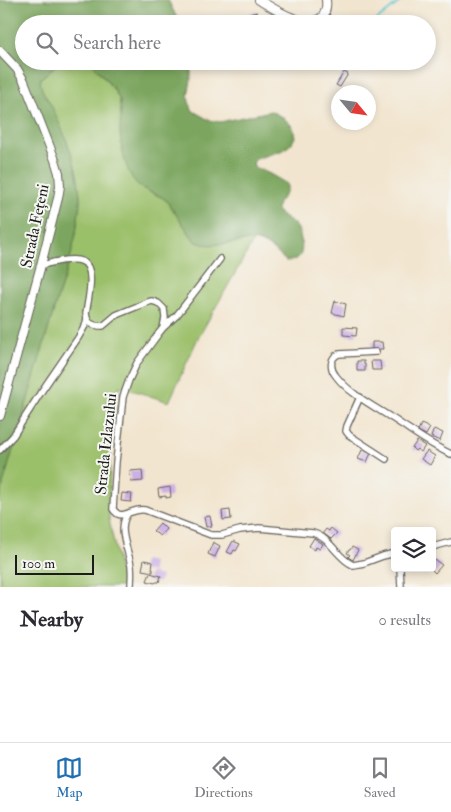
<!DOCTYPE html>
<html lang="en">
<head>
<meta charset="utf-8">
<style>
  body { margin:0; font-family:"IM FELL Double Pica",serif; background:#f7f7f7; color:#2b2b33 }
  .controls { position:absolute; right:15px; bottom:15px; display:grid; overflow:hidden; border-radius:5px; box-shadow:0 2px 8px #0003 }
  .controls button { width:45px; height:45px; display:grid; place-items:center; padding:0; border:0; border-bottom:1px solid #e1e1e2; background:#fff; color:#2b2b33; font:25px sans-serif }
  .compass { position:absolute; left:331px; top:85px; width:45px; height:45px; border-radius:50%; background:#fff; box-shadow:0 2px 8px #0003; rotate:119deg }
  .scale { position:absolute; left:15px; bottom:12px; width:79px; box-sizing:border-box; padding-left:5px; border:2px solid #1c1c1c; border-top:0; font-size:14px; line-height:18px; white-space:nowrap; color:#1c1c1c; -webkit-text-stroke:4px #f6f6f2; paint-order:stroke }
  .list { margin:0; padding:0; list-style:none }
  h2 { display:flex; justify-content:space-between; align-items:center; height:65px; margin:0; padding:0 20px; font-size:21px }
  h2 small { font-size:16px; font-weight:400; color:#7c7c81 }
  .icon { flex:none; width:28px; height:28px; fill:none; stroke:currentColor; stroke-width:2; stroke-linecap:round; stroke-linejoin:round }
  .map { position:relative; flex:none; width:451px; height:587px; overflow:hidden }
  .search { position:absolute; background:#fff; box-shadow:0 2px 8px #0003; left:15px; right:15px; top:15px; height:55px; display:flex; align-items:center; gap:12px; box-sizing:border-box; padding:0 18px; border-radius:28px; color:#7c7c81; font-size:19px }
  .sheet { height:155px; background:#fff }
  nav { display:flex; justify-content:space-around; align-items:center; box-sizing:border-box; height:70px; border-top:1px solid #e1e1e2; background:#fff; font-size:14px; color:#7c7c81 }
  nav a { display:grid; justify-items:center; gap:2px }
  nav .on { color:#1f6fb2 }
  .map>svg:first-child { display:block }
</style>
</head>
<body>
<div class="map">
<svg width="451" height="587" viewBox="0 0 451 587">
  <rect width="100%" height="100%" fill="#f6f6f2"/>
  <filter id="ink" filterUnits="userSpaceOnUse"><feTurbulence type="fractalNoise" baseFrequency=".02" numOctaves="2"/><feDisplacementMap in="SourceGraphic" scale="10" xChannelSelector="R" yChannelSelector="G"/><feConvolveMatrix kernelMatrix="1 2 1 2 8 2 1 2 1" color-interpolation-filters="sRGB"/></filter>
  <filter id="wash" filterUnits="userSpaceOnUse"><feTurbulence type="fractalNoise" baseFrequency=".0096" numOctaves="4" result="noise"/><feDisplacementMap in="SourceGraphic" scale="20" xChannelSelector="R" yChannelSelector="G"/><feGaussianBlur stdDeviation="1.12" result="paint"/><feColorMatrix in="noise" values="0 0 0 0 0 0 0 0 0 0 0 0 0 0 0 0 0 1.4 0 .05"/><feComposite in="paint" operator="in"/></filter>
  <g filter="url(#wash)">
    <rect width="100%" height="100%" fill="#f2e5cf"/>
    <path fill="#9bc06b" stroke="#5c6e44" d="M61 61H90L114 90 119 99 121 116 136 182 144 189 161 197 166 200 194 240C205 249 240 242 254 240L197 340 169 402 119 386 110 454 109 519 123 587H0V497L5 477C22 420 38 363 55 306 64 277 75 249 78 218 79 212 80 205 80 199 79 166 65 135 51 106 47 97 38 88 41 78Z"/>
    <path fill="#7ca65f" stroke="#4c613e" d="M0 0H168L180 24H24V61H61L41 78C38 88 47 97 51 105 65 135 79 166 80 199 80 205 79 212 78 218 75 249 64 277 55 306 38 363 22 420 5 477L0 497Z
      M90 61H191V80L188 96 189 102 193 111 209 120 220 122 271 111 284 118 293 127 295 137 292 143 284 150 255 159 253 164 254 167 270 174 287 184C289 197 276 199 277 209 278 216 290 220 295 225 299 229 300 234 301 239 303 252 302 261 286 261 278 254 268 244 257 241 241 237 208 252 194 240L166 200C157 193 144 192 136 183 125 170 121 149 120 132 120 122 122 111 120 101 116 88 99 72 90 61Z"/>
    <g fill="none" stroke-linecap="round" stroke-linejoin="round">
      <path stroke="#5ac7d2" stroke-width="2" d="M372 24 402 0"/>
    </g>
    <g id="blocks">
      <path fill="#ccafe5" d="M257 12 258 20 247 22 245 15Z
        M344 72 348 74 340 87 336 85Z
        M335 301 346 304 344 316 332 313Z
        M343 327 357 328 356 336 343 335Z
        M372 342H382L383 349H372Z
        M357 361H364V364H365V371H357Z
        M371 361H380L381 370H372Z
        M421 424 430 428 426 435 418 431Z
        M434 429 443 433 440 441 431 437Z
        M417 441 425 446 421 452 417 449 415 451 412 448Z
        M362 450 371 453 367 462 358 459Z
        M427 451 435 456 430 465 421 459Z
        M142 470 143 481 131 482 130 471Z
        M170 487 171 497 166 498V496L159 497 158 489Z
        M122 493 132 494 131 502 121 501Z
        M230 510 231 519 223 520 222 511Z
        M210 516 212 526 206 527 204 517Z
        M160 523 166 529 160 536 153 531Z
        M331 528 337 533 331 539 323 533 326 529 329 531Z
        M314 538 323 544 320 549 316 547 315 550 309 546Z
        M233 541 240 544 236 551 234 550 232 554 227 552Z
        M213 542 220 546 215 557 208 554Z
        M352 547 358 550 353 560 348 557 350 555 347 553 349 550H350Z
        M144 560 153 562 152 569H153V572L142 570Z
        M435 560 442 565 435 573 430 568H432V563Z
        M150 573 161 576 159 582H156L155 583 147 581Z"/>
    </g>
  </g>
  <g filter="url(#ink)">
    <use href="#blocks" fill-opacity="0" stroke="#67625b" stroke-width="1"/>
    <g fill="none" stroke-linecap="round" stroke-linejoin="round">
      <g stroke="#67625b" stroke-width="8">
        <path id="street" d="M325 14 331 24
          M353 61 355 63
          M41 265C52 263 72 257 81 261 97 266 88 300 86 313 87 324 93 326 103 326L116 315 148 302 152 301 158 303 164 309 165 318 163 328 159 333 137 363 129 380 123 397 116 462 113 509C122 523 131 507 145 510L211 535H222L240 530 259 528 313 533C331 538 337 558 353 565L364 563 383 556 395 553
          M163 328 177 315 220 259
          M376 352 339 354C329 358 330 369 336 376 350 395 379 409 398 422 415 433 432 446 451 454
          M360 397 347 426 346 431 349 435 386 459
          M0 450 13 436 41 392 78 338 86 324 87 318
          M127 515C117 529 129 551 131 566 132 573 131 580 131 587
          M432 547 451 542
          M400 568 401 587"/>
      </g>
      <g stroke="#67625b" stroke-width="10">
        <path id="secondary" d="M259 0C273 8 306 30 321 18 326 13 327 7 326 0
          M0 51 17 69 24 81 55 160 59 173 60 186 58 198 41 265 0 416"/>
      </g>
      <use href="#street" stroke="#fff" stroke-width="5.5"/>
      <use href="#secondary" stroke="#fff" stroke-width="8"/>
    </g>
  </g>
  <g text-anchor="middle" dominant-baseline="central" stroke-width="4" stroke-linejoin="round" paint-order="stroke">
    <g font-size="16" fill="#1c1c1c" stroke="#f6f6f2">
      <text transform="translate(35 226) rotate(-78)">Strada Fețeni</text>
      <text transform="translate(106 444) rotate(-84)">Strada Izlazului</text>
    </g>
  </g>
</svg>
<div class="controls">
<button><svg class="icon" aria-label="layers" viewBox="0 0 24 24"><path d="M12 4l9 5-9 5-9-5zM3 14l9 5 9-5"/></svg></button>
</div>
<svg class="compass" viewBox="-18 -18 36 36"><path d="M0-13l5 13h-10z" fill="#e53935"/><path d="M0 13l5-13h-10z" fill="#7c7c81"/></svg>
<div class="scale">100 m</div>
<div class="search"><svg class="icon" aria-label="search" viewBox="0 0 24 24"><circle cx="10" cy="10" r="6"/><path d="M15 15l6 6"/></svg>Search here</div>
</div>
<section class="sheet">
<h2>Nearby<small>0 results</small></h2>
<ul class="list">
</ul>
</section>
<nav>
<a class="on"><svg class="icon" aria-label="map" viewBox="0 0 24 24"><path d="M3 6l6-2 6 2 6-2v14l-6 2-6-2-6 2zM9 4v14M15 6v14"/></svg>Map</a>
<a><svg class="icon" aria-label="directions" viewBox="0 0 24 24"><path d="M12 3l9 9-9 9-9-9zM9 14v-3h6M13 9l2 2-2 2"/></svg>Directions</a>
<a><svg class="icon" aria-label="saved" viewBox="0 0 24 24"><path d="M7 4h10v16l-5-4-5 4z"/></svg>Saved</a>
</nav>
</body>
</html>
